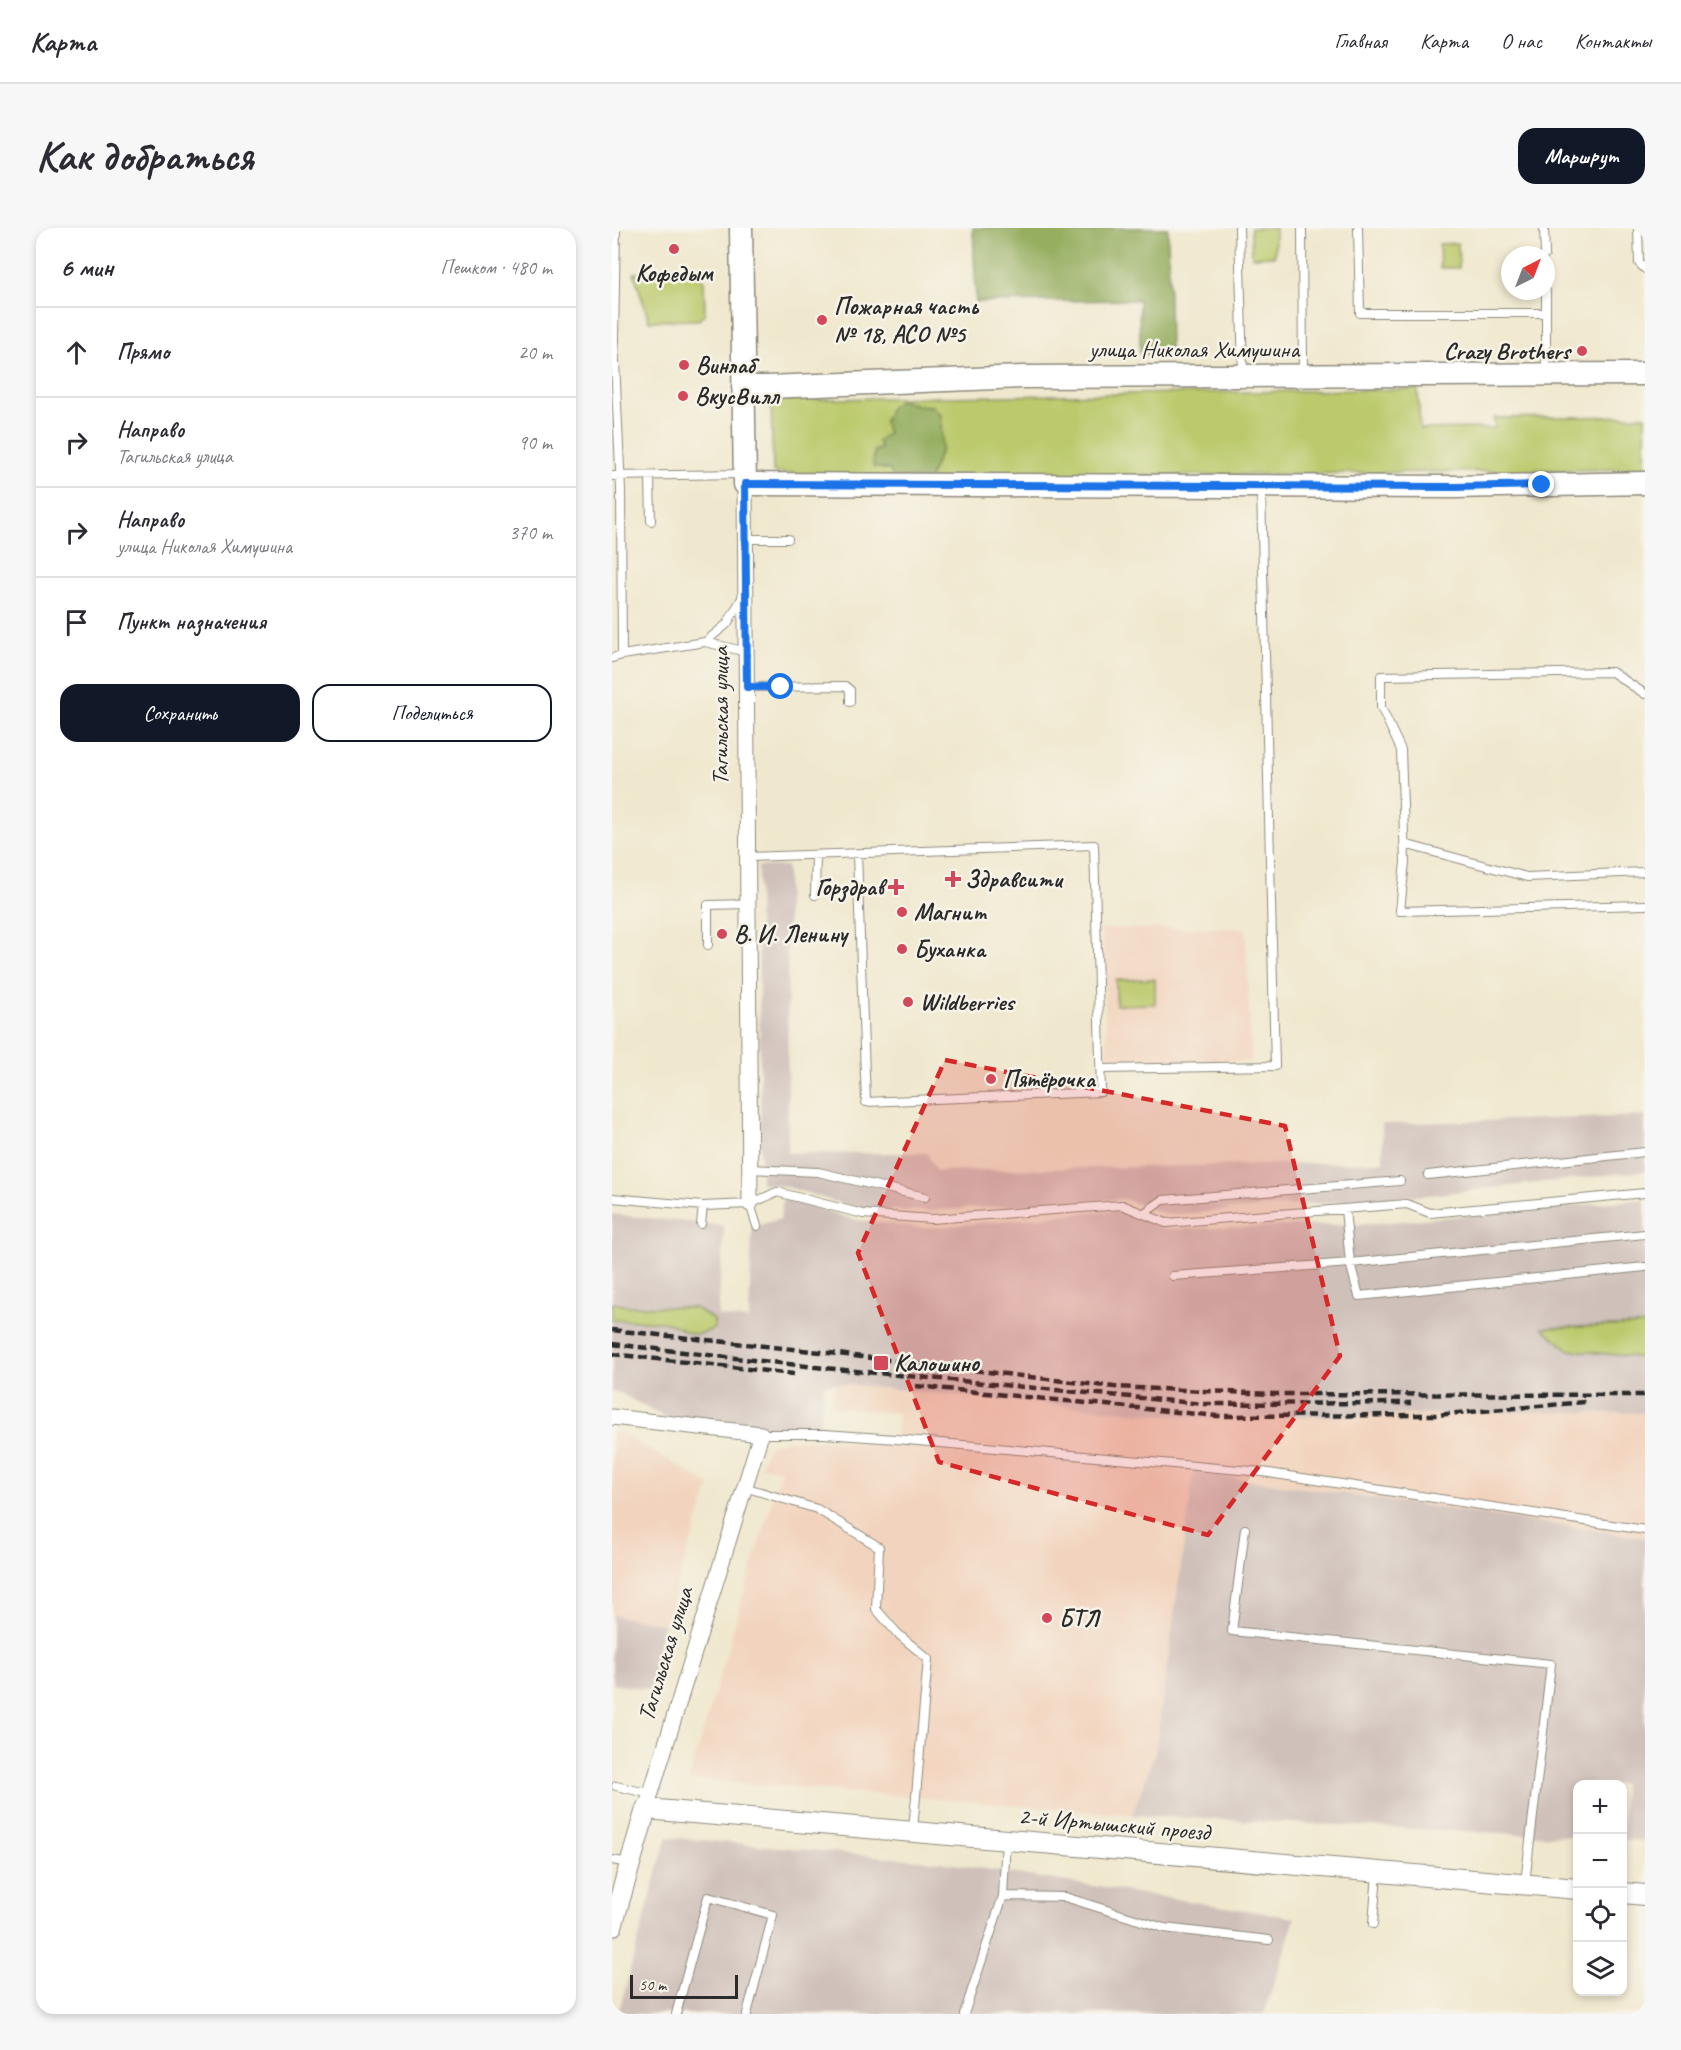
<!DOCTYPE html>
<html lang="ru">
<head>
<meta charset="utf-8">
<style>
  body { margin:0; font-family:Caveat,sans-serif; background:#f7f7f7; color:#2b2b33 }
  .controls { position:absolute; right:18px; bottom:18px; display:grid; overflow:hidden; border-radius:12px; box-shadow:0 3px 9px #0003 }
  .controls button { width:54px; height:54px; display:grid; place-items:center; padding:0; border:0; border-bottom:2px solid #e1e1e2; background:#fff; color:#2b2b33; font:30px sans-serif }
  .compass { position:absolute; left:889px; top:18px; width:54px; height:54px; border-radius:50%; background:#fff; box-shadow:0 3px 9px #0003; rotate:42deg }
  .scale { position:absolute; left:18px; bottom:15px; width:108px; box-sizing:border-box; padding-left:6px; border:3px solid #2b2b2b; border-top:0; font-size:16px; line-height:21px; white-space:nowrap; color:#2b2b2b; -webkit-text-stroke:4px #f7f3e8; paint-order:stroke }
  .stop { position:absolute; width:18px; height:18px; margin:-14px; border:4px solid #1a73e8; border-radius:50%; background:#fff }
  .stop.end { background:#1a73e8; border-color:#fff; box-shadow:0 2px 6px #0008 }
  .list { margin:0; padding:0; list-style:none }
  h2 { display:flex; justify-content:space-between; align-items:center; height:78px; margin:0; padding:0 24px; font-size:26px }
  h2 small { font-size:20px; font-weight:400; color:#7c7c81 }
  .list li { display:grid; grid-template-columns:39px 1fr auto; gap:18px; align-items:center; box-sizing:border-box; height:90px; padding:0 24px; border-top:2px solid #e1e1e2 }
  .list b { display:block; font-size:22px; white-space:nowrap }
  .list p { margin:0; font-size:20px; white-space:nowrap; color:#7c7c81 }
  .list em { font-size:20px; font-style:normal; color:#7c7c81 }
  .actions { display:flex; gap:12px; padding:18px 24px }
  .actions a { flex:1; padding:14px 0; border:2px solid #111827; border-radius:18px; text-align:center; font-size:21px; color:#111827 }
  .actions .main { background:#111827; color:#fff }
  .icon { flex:none; width:33px; height:33px; fill:none; stroke:currentColor; stroke-width:2; stroke-linecap:round; stroke-linejoin:round }
  .map { position:relative; flex:none; width:1033px; height:1786px; overflow:hidden; border-radius:18px }
  header { display:flex; align-items:center; gap:36px; box-sizing:border-box; height:84px; padding:0 30px; background:#fff; border-bottom:2px solid #e1e1e2 }
  header strong { font-size:28px }
  nav { display:flex; gap:33px; margin-inline-start:auto; font-size:21px }
  .intro { display:flex; align-items:center; justify-content:space-between; box-sizing:border-box; height:144px; padding:0 36px }
  h1 { margin:0; font-size:42px }
  .button { padding:15px 27px; border-radius:18px; background:#111827; color:#fff; font-size:21px; font-weight:700 }
  main { display:flex; gap:36px; padding:0 36px }
  aside { flex:1; background:#fff; border-radius:18px; box-shadow:0 3px 9px #0003 }
  .map>svg:first-child { display:block }
</style>
</head>
<body>
<header>
<strong>Карта</strong>
<nav><a>Главная</a><a>Карта</a><a>О нас</a><a>Контакты</a></nav>
</header>
<div class="intro"><h1>Как добраться</h1><a class="button">Маршрут</a></div>
<main>
<aside>
<h2>6 мин<small>Пешком · 480 m</small></h2>
<ul class="list">
<li><svg class="icon" aria-label="ahead" viewBox="0 0 24 24"><path d="M12 20V5M6 11l6-6 6 6"/></svg><div><b>Прямо</b></div><em>20 m</em></li>
<li><svg class="icon" aria-label="right" viewBox="0 0 24 24"><path d="M7 20v-9h11M14 6l5 5-5 5"/></svg><div><b>Направо</b><p>Тагильская улица</p></div><em>90 m</em></li>
<li><svg class="icon" aria-label="right" viewBox="0 0 24 24"><path d="M7 20v-9h11M14 6l5 5-5 5"/></svg><div><b>Направо</b><p>улица Николая Химушина</p></div><em>370 m</em></li>
<li><svg class="icon" aria-label="arrive" viewBox="0 0 24 24"><path d="M6 21V4h12l-3 4 3 4H6"/></svg><div><b>Пункт назначения</b></div></li>
</ul>
<div class="actions"><a class="main">Сохранить</a><a>Поделиться</a></div>
</aside>
<div class="map">
<svg width="1033" height="1786" viewBox="0 0 1033 1786">
  <rect width="100%" height="100%" fill="#f7f3e8"/>
  <filter id="ink" filterUnits="userSpaceOnUse"><feTurbulence type="fractalNoise" baseFrequency=".0167" numOctaves="2"/><feDisplacementMap in="SourceGraphic" scale="12" xChannelSelector="R" yChannelSelector="G"/><feConvolveMatrix kernelMatrix="1 2 1 2 8 2 1 2 1" color-interpolation-filters="sRGB"/></filter>
  <filter id="wash" filterUnits="userSpaceOnUse"><feTurbulence type="fractalNoise" baseFrequency=".008" numOctaves="4" result="noise"/><feDisplacementMap in="SourceGraphic" scale="24" xChannelSelector="R" yChannelSelector="G"/><feGaussianBlur stdDeviation="1.35" result="paint"/><feColorMatrix in="noise" values="0 0 0 0 0 0 0 0 0 0 0 0 0 0 0 0 0 1.4 0 .05"/><feComposite in="paint" operator="in"/></filter>
  <g filter="url(#wash)">
    <rect width="100%" height="100%" fill="#f0e8ce"/>
    <path fill="#f2d4be" d="M634 700 639 833 496 837 489 701Z
      M223 1155 367 1170 594 1191 919 1184 1033 1185V1310L582 1244 543 1524 520 1587 77 1551 169 1242 148 1238 157 1217 175 1212H212L283 1218 286 1185 220 1179Z
      M0 1205 12 1206 98 1257 52 1396 0 1387Z"/>
    <path fill="#cfc0ba" d="M146 638H175L176 925H315L324 943 771 934 770 896 1033 888V943L817 967 556 987 511 971 315 983 247 981 176 959 149 955Z
      M171 970 244 992 312 1000 506 982 554 1001 755 996 1033 971V1185L919 1184 594 1191 367 1170 223 1155 212 1156 207 1203 150 1200 55 1190 8 1165 0 1164V986L112 998 106 1088 137 1092 140 999 168 991Z
      M582 1244 1033 1310V1613L1011 1612V1556H966L965 1609 520 1587 543 1524Z
      M0 1387 52 1396 45 1423 39 1462 0 1456Z
      M55 1609 329 1634 683 1690 652 1786H6Z"/>
    <path fill="#bcca6d" stroke="#747a4c" stroke-width="1.5" d="M639 0H663V28L640 29Z
      M846 15 847 40H828L827 16Z
      M22 45H84L92 53 93 85 87 92 37 93Z
      M806 161 808 201 883 200 882 190 1033 188V241L317 251 165 245 161 243 159 172Z
      M543 751V776L504 777V752Z
      M0 1075 17 1078 83 1080 102 1092 103 1100C72 1116 74 1096 49 1094 33 1093 16 1092 0 1092Z
      M1033 1097V1130L957 1122 930 1100Z"/>
    <path fill="#95ae60" stroke="#606c46" stroke-width="1.5" d="M361 0H443L444 3 483 4V0H556L558 126H528L527 72 364 74Z
      M288 172 305 177 320 178 329 187 330 220 317 251 281 249 278 242 261 239 262 223 269 220 266 213 276 205 272 195 278 180Z"/>
  </g>
  <g filter="url(#ink)">
    <g fill="none" stroke-linecap="round" stroke-linejoin="round">
      <g stroke="#8e8a7c" stroke-width="10">
        <path id="service" d="M4 0 2 112 9 262 10 427
          M627 0 631 145
          M690 0 691 145
          M746 0 748 85H934V63
          M932 0 933 27
          M1026 0 1027 35 1033 41
          M934 144V85
          M0 248 131 246
          M38 248 39 293
          M133 311H176
          M93 414 115 396 130 370
          M0 430 10 427 93 414 135 424
          M135 459 233 458 238 462V474
          M1033 466 1000 444 769 448V479L789 522 793 634 788 683 1033 677
          M792 616 915 649 1033 644
          M136 629 482 617 489 864 254 874 245 626
          M203 667 204 627
          M96 717V677L136 676
          M489 841 663 838 649 261
          M138 941 206 944 313 969
          M816 947 1033 924
          M0 970 91 978 138 976 165 964 251 986 320 991 510 977 554 995 795 976 818 985 1033 965
          M138 976 145 998
          M733 981 738 1035 747 1068 1033 1039
          M532 985 551 972 788 953
          M89 996 91 978
          M561 1048 738 1035 1033 1006
          M149 1203V1206H212L284 1211 650 1244 1033 1302
          M132 1259 205 1281 267 1319 264 1381 285 1405 316 1431 301 1602
          M633 1301 620 1403 939 1436 913 1655
          M4 1558 39 1566
          M0 1632 17 1635
          M391 1668 394 1612
          M761 1696 765 1645
          M64 1786 96 1669 161 1687 135 1786
          M352 1786 391 1668 453 1669 552 1700 657 1712"/>
      </g>
      <g stroke="#8e8a7c" stroke-width="17">
        <path id="minor" d="M133 256 138 976
          M0 1189 149 1206 34 1581"/>
      </g>
      <g stroke="#8e8a7c" stroke-width="22">
        <path id="tertiary" d="M1011 1665 1033 1667
          M0 1698 34 1581 966 1661"/>
      </g>
      <g stroke="#8e8a7c" stroke-width="25">
        <path id="secondary" d="M129 0 133 256 843 259 1033 255
          M131 159H155L411 149 1033 146"/>
      </g>
      <use href="#service" stroke="#fff" stroke-width="8"/>
      <use href="#minor" stroke="#fff" stroke-width="15"/>
      <use href="#tertiary" stroke="#fff" stroke-width="20"/>
      <use href="#secondary" stroke="#fff" stroke-width="22"/>
      <path stroke="#2b2b2b" stroke-width="4.5" stroke-dasharray="9 4.5" stroke-linecap="butt" d="M0 1102 209 1124 502 1159 662 1166 1033 1167
        M0 1116 212 1140 592 1176 799 1175
        M0 1126 182 1146
        M304 1158 605 1188 823 1187 973 1174"/>
    </g>
  </g>
  <g fill="none" stroke-linecap="round" stroke-linejoin="round" filter="url(#ink)">
    <path stroke="#1a73e8" stroke-width="8" d="M169 459H135L133 256 843 259 930 257"/>
  </g>
  <path fill="#d62828" fill-opacity="0.2" stroke="#d62828" stroke-width="4.5" stroke-dasharray="12 8" stroke-linejoin="round" d="M333 832 673 898 728 1128 596 1307 327 1234 246 1025Z"/>
  <g fill="#d1495b" stroke="#f7f3e8" stroke-width="2">
    <circle cx="62" cy="21" r="6"/>
    <circle cx="210" cy="92" r="6"/>
    <circle cx="970" cy="123" r="6"/>
    <circle cx="72" cy="137" r="6"/>
    <circle cx="71" cy="168" r="6"/>
    <path d="M338 642h6v6h6v6h-6v6h-6v-6h-6v-6h6z"/>
    <path d="M281 650h6v6h6v6h-6v6h-6v-6h-6v-6h6z"/>
    <circle cx="290" cy="684" r="6"/>
    <circle cx="110" cy="706" r="6"/>
    <circle cx="290" cy="721" r="6"/>
    <circle cx="296" cy="774" r="6"/>
    <circle cx="379" cy="851" r="6"/>
    <rect x="261" y="1127" width="16" height="16" rx="3"/>
    <circle cx="435" cy="1390" r="6"/>
  </g>
  <g text-anchor="middle" dominant-baseline="central" stroke-width="5" stroke-linejoin="round" paint-order="stroke">
    <g font-size="24" font-weight="bold" fill="#2b2b2b" stroke="#f7f3e8" text-anchor="start">
      <text x="62" y="45" text-anchor="middle">Кофедым</text>
      <text x="222" y="78">Пожарная часть<tspan x="222" dy="28">№ 18, АСО №5</tspan></text>
      <text x="958" y="123" text-anchor="end">Crazy Brothers</text>
      <text x="84" y="137">Винлаб</text>
      <text x="83" y="168">ВкусВилл</text>
      <text x="353" y="651">Здравсити</text>
      <text x="272" y="659" text-anchor="end">Горздрав</text>
      <text x="302" y="684">Магнит</text>
      <text x="122" y="706">В. И. Ленину</text>
      <text x="302" y="721">Буханка</text>
      <text x="308" y="774">Wildberries</text>
      <text x="391" y="851">Пятёрочка</text>
      <text x="282" y="1135">Калошино</text>
      <text x="447" y="1390">БТЛ</text>
    </g>
    <g font-size="24" fill="#2b2b2b" stroke="#f7f3e8">
      <text x="582" y="121">улица Николая Химушина</text>
      <text transform="translate(108 488) rotate(-90)">Тагильская улица</text>
      <text transform="translate(53 1426) rotate(-73)">Тагильская улица</text>
      <text transform="translate(502 1596) rotate(5)">2-й Иртышский проезд</text>
    </g>
  </g>
</svg>
<div class="controls">
<button>+</button>
<button>−</button>
<button><svg class="icon" aria-label="locate" viewBox="0 0 24 24"><circle cx="12" cy="12" r="6"/><path d="M12 2v4M12 18v4M2 12h4M18 12h4"/></svg></button>
<button><svg class="icon" aria-label="layers" viewBox="0 0 24 24"><path d="M12 4l9 5-9 5-9-5zM3 14l9 5 9-5"/></svg></button>
</div>
<svg class="compass" viewBox="-18 -18 36 36"><path d="M0-13l5 13h-10z" fill="#e53935"/><path d="M0 13l5-13h-10z" fill="#7c7c81"/></svg>
<div class="scale">50 m</div>
<div class="stop" style="left:169px;top:459px"></div>
<div class="stop end" style="left:930px;top:257px"></div>
</div>
</main>
</body>
</html>
